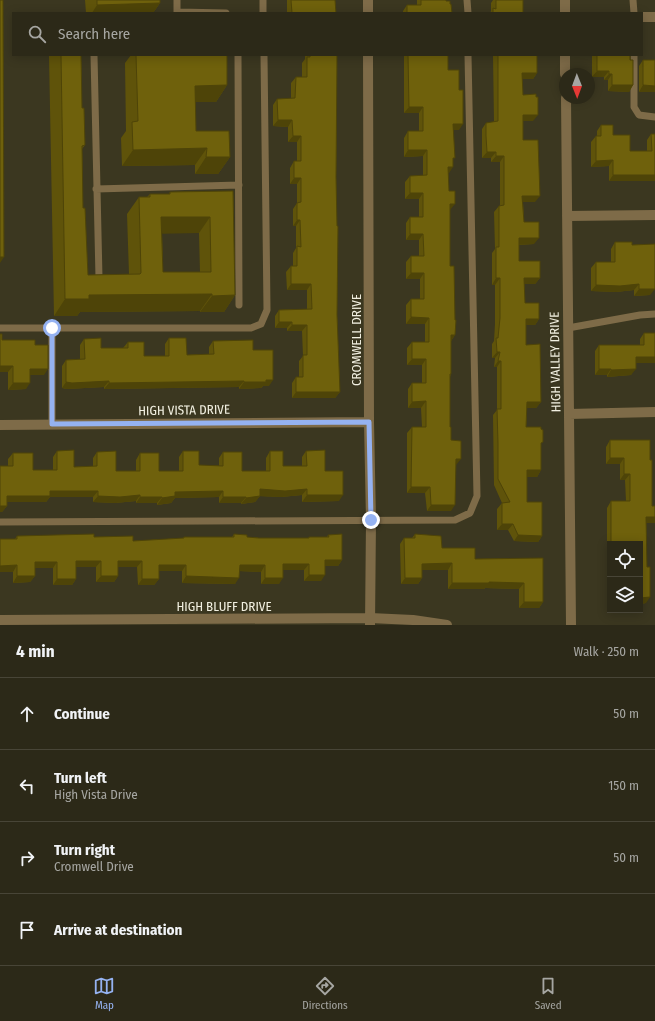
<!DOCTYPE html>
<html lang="en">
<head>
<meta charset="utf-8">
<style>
  body { margin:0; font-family:"Fira Sans Condensed",sans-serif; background:#383525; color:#f1f3f6 }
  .controls { position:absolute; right:12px; bottom:12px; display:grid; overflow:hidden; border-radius:0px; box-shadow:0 2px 10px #0003 }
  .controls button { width:36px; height:36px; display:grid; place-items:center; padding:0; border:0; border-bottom:1px solid #484537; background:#2c2918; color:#f1f3f6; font:20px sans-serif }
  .compass { position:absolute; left:559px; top:68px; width:36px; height:36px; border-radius:50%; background:#2c2918; box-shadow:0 2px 10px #0003; rotate:179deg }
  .stop { position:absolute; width:12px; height:12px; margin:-9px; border:3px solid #95b2f1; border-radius:50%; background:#fff }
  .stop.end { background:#95b2f1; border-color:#fff; box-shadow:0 1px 4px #0008 }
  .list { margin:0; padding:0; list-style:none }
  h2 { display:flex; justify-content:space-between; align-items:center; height:52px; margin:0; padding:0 16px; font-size:17px }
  h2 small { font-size:13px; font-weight:400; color:#a6a6a2 }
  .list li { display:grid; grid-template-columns:26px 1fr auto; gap:12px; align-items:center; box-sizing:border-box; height:72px; padding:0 16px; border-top:1px solid #484537 }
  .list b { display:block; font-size:15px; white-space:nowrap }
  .list p { margin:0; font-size:13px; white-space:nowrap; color:#a6a6a2 }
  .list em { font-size:13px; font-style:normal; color:#a6a6a2 }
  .icon { flex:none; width:22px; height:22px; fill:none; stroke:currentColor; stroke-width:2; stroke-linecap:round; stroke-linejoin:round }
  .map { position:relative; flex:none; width:655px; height:625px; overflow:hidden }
  .search { position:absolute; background:#2c2918; box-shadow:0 2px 10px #0003; left:12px; right:12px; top:12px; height:44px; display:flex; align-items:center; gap:10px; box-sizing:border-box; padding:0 14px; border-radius:0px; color:#a6a6a2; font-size:15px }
  .sheet { height:340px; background:#2c2918 }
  nav { display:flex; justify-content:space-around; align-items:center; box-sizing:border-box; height:56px; border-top:1px solid #484537; background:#2c2918; font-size:11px; color:#a6a6a2 }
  nav a { display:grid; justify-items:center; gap:2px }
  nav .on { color:#95b2f1 }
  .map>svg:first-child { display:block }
</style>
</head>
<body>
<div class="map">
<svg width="655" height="625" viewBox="0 0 655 625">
  <rect width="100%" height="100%" fill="#3b3720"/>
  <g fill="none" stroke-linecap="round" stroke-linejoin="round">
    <path stroke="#7e6b48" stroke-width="7" d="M177 0V13
      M263 0V13
      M467 0 468 13
      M633 0 634 13
      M178 12 226 13
      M94 55 99 278
      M238 55 239 305
      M634 55V107L639 115 655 117
      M96 189 239 185
      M52 327V424
      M0 328H251L261 324 267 310 264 55
      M568 328 640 315 655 314
      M0 522 455 520 470 513 477 496 468 55"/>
    <path stroke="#7e6b48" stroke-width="10" d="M368 0V13
      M565 0V13
      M642 17H655
      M368 55 369 422 371 520 370 625
      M565 55V74
      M566 98 571 625
      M567 216 655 215
      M569 414 655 412
      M0 425 369 422
      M0 620 370 618 413 620 447 625"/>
  </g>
  <path fill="#5f530a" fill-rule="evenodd" d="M85 0H160V3L153 13H86Z
    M287 0H335L336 13H287Z
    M417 0H446V1L450 4 452 13H403V11L407 5H417Z
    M493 0H523V13H490L491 11V3Z
    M49 55H81L82 108 85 145 82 149 83 208 88 275 129 274 127 214 139 197H147L150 194H169L170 192 233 191 235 295 224 312H200V311L80 312 77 316H54ZM162 233H199L200 272H163Z
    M131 55H227V85L216 102H195L196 131 230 157 218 174H195V165L122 166 121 138 126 131 125 63Z
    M305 55H337L336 177 337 315 340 392 335 398H292V383L296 377H299V361L303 356 302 331H287V328H275V316L279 310 307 309V290H287L286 272 291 266H293V253L296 248V226H293V209L297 203V184H290V168L294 161H297V142H288V127L273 126V105L277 99H291V83L296 77H302V63L305 59Z
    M404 55H448V70L459 130H453V160L449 173H448L449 191 450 210V266L455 335 451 341V374L450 377V427L451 440 456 465 451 511H427L425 493H407V433L412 427H422L421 408H408V389L412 383H422V365H407V348L412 342H425V324H406V305L411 299H420V279H406V262L411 256H419V240H406V223L410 217H419V199H405V182L410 176H423V156L404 157V138L408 131H419V113H404Z
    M493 55H537V73L533 79H522L523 95 533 121H523V140L535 202H523L524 222 534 244 519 245V261L540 278 535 284H524L525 303 539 319 535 325H526V345L541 402 536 408H527L526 427 541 445V470L537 477H527V502L542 536 538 542 514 541 508 530H497V509L502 503 494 485 493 415 497 410V367H494L495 358H492V344L494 341 495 324V285H492V253L495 249 494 212 499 206H500V162H491V158H482V129L486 123 494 122Z
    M592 55H630L633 85 629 92 608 91V80H604V77H592Z
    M643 60H655V92H639V66Z
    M601 125 630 151H647V140L651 134H655V181H609V166L591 167V142L596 136H597V131Z
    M615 242 632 245 655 244V275H654L650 295 634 296V290L616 292 591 291V268L596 262H611V249Z
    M644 333H655L636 363 631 375 607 377V375H595V351L599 345H640V339Z
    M0 334 2 340 35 345 44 375H30L26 389 8 390V372H0Z
    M169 338 187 355 209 354V347L213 341 253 350 269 386H263L261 388 239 389V387L104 389V387L67 389 62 388V366L66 360 80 359V345L84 339 101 348H123L128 342 144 356H165V344Z
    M610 440H650L646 523V603L640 604V544H610V567H607V508L611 501H626L625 480H620V464H606V447Z
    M57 451 74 467 93 466V458L97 452 116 471H136V460L140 453 159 471H179V457L183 451 199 465 219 466V458L223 452 242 471H266V458L270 451 283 466H302V457L306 451 325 471 339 501 302 502V495L281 497 260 496 255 502 241 504V503H219V497L175 498 171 503 157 505V503H136V501L115 503 93 502V497H50L46 502H7V506L2 512H0L8 466V459L13 453 33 470H53V457Z
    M234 534 247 537 259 538H308L309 537H327L328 535 342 560 338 566H325L321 581H304V570H283L279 584H261V572L240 571 235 584 182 583V571H159V579L154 585H138L137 567H118V576L114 582H96V567H76V579L72 585H53V568H35V576L30 582 13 583V572H0V539H15L17 536 94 537 133 541 183 538 184 537H232Z
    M415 534 442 548 475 559 543 558V602L539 608H519V589L485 588 484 589H448V570H422V578L418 584H401L400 544 404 538H412Z
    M610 585V606H607V589Z"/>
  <path fill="#4e4408" d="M160 3 153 13H92L97 5Z
    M597 71H609L604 77H592Z
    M522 73H537L533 79H518Z
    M609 74H612L608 80H604Z
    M227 85 216 102H183L195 86Z
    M612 85H633L629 92 608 91Z
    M643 85 655 86V92H639Z
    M409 107H423L419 113H404Z
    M523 115H538L533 121H519Z
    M278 120H292L288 127 273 126Z
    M453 124H463L459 130H449Z
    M293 136H301L297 142H288Z
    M207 148 195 165 122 166 133 150Z
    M408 150H427L423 156 404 157Z
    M487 152H496L491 158H482Z
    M496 156H504L500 162H491Z
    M206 157H230L218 174H195Z
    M613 160 609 166 591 167 596 161Z
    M448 167H453L449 173H444Z
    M613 175H655V181H609Z
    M294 178H301L297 184H290Z
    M410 193H423L419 199H405Z
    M522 196H540L535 202H518Z
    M450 204H455L450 210 445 211Z
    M161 217H210L199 233 150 234Z
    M297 220H300L296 226H293Z
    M410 234H423L419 240H406Z
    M519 238H539L534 244 515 245Z
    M0 257H4L0 263Z
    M411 273H424L420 279H406Z
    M496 278H500L495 285H492Z
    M524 278H540L535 284H520Z
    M291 284H311L307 290H287Z
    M639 284 634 290 616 292 591 291 596 285Z
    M639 289H655L650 295 634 296Z
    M212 294 200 311 80 312 77 316H54L65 299 89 295Z
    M235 295 224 312H200L212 296Z
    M411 317 429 318 425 324H406Z
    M526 319H539L535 325H522Z
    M279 322H292L287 328H275Z
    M292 325H307L302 331H287Z
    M451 335H455L451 341Z
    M497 352H500L495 358H492Z
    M636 357H655V363H631Z
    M412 359H426L422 365H407Z
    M498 361H501L497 367H494Z
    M0 366H13L8 372H0Z
    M30 369H48L44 375H25Z
    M599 369H611L607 375H595Z
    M636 369 631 375 607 377 611 370Z
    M266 380H273L269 386H263L261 388 239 389 244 382Z
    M109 381 104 387 67 389 62 388 66 382Z
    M244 381 239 387 104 389 109 383Z
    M13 383H30L26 389 8 390Z
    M296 392H340L335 398H292Z
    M426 401 421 408H408L412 402Z
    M527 402H541L536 408H523Z
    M610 458H624L620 464H606Z
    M456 459H461L456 465H451Z
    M527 470H541L537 477H523Z
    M624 474H630L625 480H620Z
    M411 487H430L425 493H407Z
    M260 489H307L302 495 281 497 255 496Z
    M50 491H98L93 497H50L46 502H2L7 496Z
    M223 491 219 497 175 498 171 503 157 505 162 498 175 492Z
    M140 495 136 501 115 503 93 502 98 496Z
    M307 495H343L339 501 302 502Z
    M260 496 255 502 241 504 246 498Z
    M140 497H162L157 503H136Z
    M223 497H246L241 503H219Z
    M431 505H455L451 511H427Z
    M0 506H7L2 512H0Z
    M646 517H655V523H642Z
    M502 524H513L508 530H497Z
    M518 535 542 536 538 542 514 541Z
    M325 560H342L338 566H321Z
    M76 561H101L96 567H72Z
    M118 561H142L137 567H114Z
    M35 562H57L53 568H30Z
    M610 562V567H607Z
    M452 563 448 570H417L422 564Z
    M283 564H309L304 570H279Z
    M17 565 13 572H0V566Z
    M159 565H186L182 571H154Z
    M240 565H265L261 572 235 571Z
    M309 575H325L321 581H304Z
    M17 576H35L30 582 13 583Z
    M101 576H118L114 582H96Z
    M186 576 239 578 235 584 182 583Z
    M265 578H283L279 584H261Z
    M405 578H422L418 584H401Z
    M57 579H76L72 585H53Z
    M142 579H159L154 585H138Z
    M489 582 524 583 519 589 485 588 484 589H448L452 583Z
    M650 597 646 603 640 604V598Z
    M524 602H543L539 608H519Z"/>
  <path fill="#6f610c" stroke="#4e4408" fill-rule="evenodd" d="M0 0H3L4 257H0Z
    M97 0H160V3L97 5Z
    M291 0H335L336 13H292Z
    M421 0H446V1H450V4H451L452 13H407V5H421Z
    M496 0H523V13H493V8L496 9Z
    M61 55H81L82 108H84L85 145 82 146 83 208H85L88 275 140 274 141 273 139 197H150V194H170V192L233 191 235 295 212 296V294L89 295V299H65ZM161 217H210L211 272H163Z
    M136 55H227V85L195 86 196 131H229L230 157H206L207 148 133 150 132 122 138 121Z
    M310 55H337L336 177 337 226H338L337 315 340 392H296V377H303V355H307V325H292V322H279V310L312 309 311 284H291V266H297V246L301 247 300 220H297V203L301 202V178H294V161H301V136H293L292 120H278L277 99 295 98 296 77H307V57H310Z
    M408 55H448V70H459V90H463V124H453L455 158H453V167H448L449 191H455V204H450V266H454L455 320H456L455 335H451V374H450V427H451V440L461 441V459H456L455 505H431L430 487H411L412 427H426V401L412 402V383H426V359H412V342H429V318L411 317V299H424V273H411V256H424L423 234H410V217H423V193H410V176L427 175V150H408V131H423V107H409Z
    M498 55H537V73H522L523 95 536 94V97H538V115H523V140H538L540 196H522L524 222H539V238H519V261H540V278H524L525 303H539V319H526V345L540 344 541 402H527L526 427H541V429L543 430V442L541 443V470H527V502H542V536L518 535 513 524H502V503L510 502 498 479V443L497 409H501V361H498L500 352H497L496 338H498L500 318V278H496V247H499V206L504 205V156H496V152H487L486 136V123L498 121Z
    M597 55H630V60H633V85H612V74H609V71H597Z
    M643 60H655V86L643 85Z
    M601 125H613V135H630V151H652L651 134H655V175H613V160L596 161V136H601Z
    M615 242H632V245L655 244V289H639V284L620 286 596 285V262H615Z
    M644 333H655V357H636V369L611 370V369H599V345H644Z
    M0 334H2V340H35V345H48V369H30V383H13V366H0Z
    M101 338V348H128V342H144V356H169V338H186L187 355 214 354 213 341 253 340V350H273V380H266V382H244V381L109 383V381L72 383 66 382V360L85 359 84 339Z
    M610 440H650V460H652V506H655V517H646L647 567H650V597L640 598V544H611V501H630V474H624V458H610Z
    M74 450V467L97 466V452L116 451V471H140V453H159V471H183V451H199V465L223 466V452H242V471H270V451H283V466H307L306 451 325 450V471H343V495H307V489L285 491 260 489V496L246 498V497H223V491L175 492V496L162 498V497H140V495L120 497 98 496V491H50V496H7V506H0V466H13V453H33V470H57V451Z
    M94 534V537L133 536V541L184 538V537H234V534L247 535V537L259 538H309V537H329L328 535 342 534V560H325V575H309V564H283V578H265V565H240L239 578 186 576V565H159V579H142V561H118V576H101V561H76V579H57V562H35V576H17V565L0 566V539H17V536Z
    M415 534 441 536 442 548H475V559L543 558V602H524V583L489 582V583H452V563L422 564V578H405L404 538H415Z"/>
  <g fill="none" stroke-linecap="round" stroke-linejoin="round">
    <path stroke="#95b2f1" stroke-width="5" d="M52 328V424L369 422 371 520"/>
  </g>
  <g text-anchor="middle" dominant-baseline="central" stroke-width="3" stroke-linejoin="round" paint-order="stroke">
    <g font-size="13" fill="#f2f0e1" stroke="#3b3720">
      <text transform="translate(356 340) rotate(-90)">CROMWELL DRIVE</text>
      <text transform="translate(555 362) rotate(-91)">HIGH VALLEY DRIVE</text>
      <text transform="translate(184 410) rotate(-1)">HIGH VISTA DRIVE</text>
      <text x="224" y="606">HIGH BLUFF DRIVE</text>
    </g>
  </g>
</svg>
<div class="controls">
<button><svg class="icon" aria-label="locate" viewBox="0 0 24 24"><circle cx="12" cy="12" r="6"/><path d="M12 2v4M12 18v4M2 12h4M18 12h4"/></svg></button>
<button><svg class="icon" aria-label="layers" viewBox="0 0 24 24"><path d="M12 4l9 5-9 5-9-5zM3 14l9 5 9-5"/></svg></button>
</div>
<svg class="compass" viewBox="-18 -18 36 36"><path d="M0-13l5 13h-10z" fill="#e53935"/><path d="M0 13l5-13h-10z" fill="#a6a6a2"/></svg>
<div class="stop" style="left:52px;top:328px"></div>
<div class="stop end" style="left:371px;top:520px"></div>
<div class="search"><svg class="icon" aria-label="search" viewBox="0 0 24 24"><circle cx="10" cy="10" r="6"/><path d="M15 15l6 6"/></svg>Search here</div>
</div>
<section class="sheet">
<h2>4 min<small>Walk · 250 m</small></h2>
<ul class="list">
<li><svg class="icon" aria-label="ahead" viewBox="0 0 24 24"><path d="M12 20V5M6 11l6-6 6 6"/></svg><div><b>Continue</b></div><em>50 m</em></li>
<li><svg class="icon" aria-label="left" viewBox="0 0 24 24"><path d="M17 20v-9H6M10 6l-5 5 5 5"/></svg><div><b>Turn left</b><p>High Vista Drive</p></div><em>150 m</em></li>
<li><svg class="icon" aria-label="right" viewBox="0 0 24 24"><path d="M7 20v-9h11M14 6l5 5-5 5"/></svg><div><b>Turn right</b><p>Cromwell Drive</p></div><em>50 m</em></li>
<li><svg class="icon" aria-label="arrive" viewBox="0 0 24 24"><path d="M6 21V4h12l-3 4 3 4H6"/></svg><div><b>Arrive at destination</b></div></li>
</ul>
</section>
<nav>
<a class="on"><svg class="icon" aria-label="map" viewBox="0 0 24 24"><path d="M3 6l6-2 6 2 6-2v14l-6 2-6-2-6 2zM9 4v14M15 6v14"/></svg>Map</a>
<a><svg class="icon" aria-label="directions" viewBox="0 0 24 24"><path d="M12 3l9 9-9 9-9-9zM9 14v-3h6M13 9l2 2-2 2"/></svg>Directions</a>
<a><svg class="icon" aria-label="saved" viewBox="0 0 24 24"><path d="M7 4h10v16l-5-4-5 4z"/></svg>Saved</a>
</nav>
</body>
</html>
